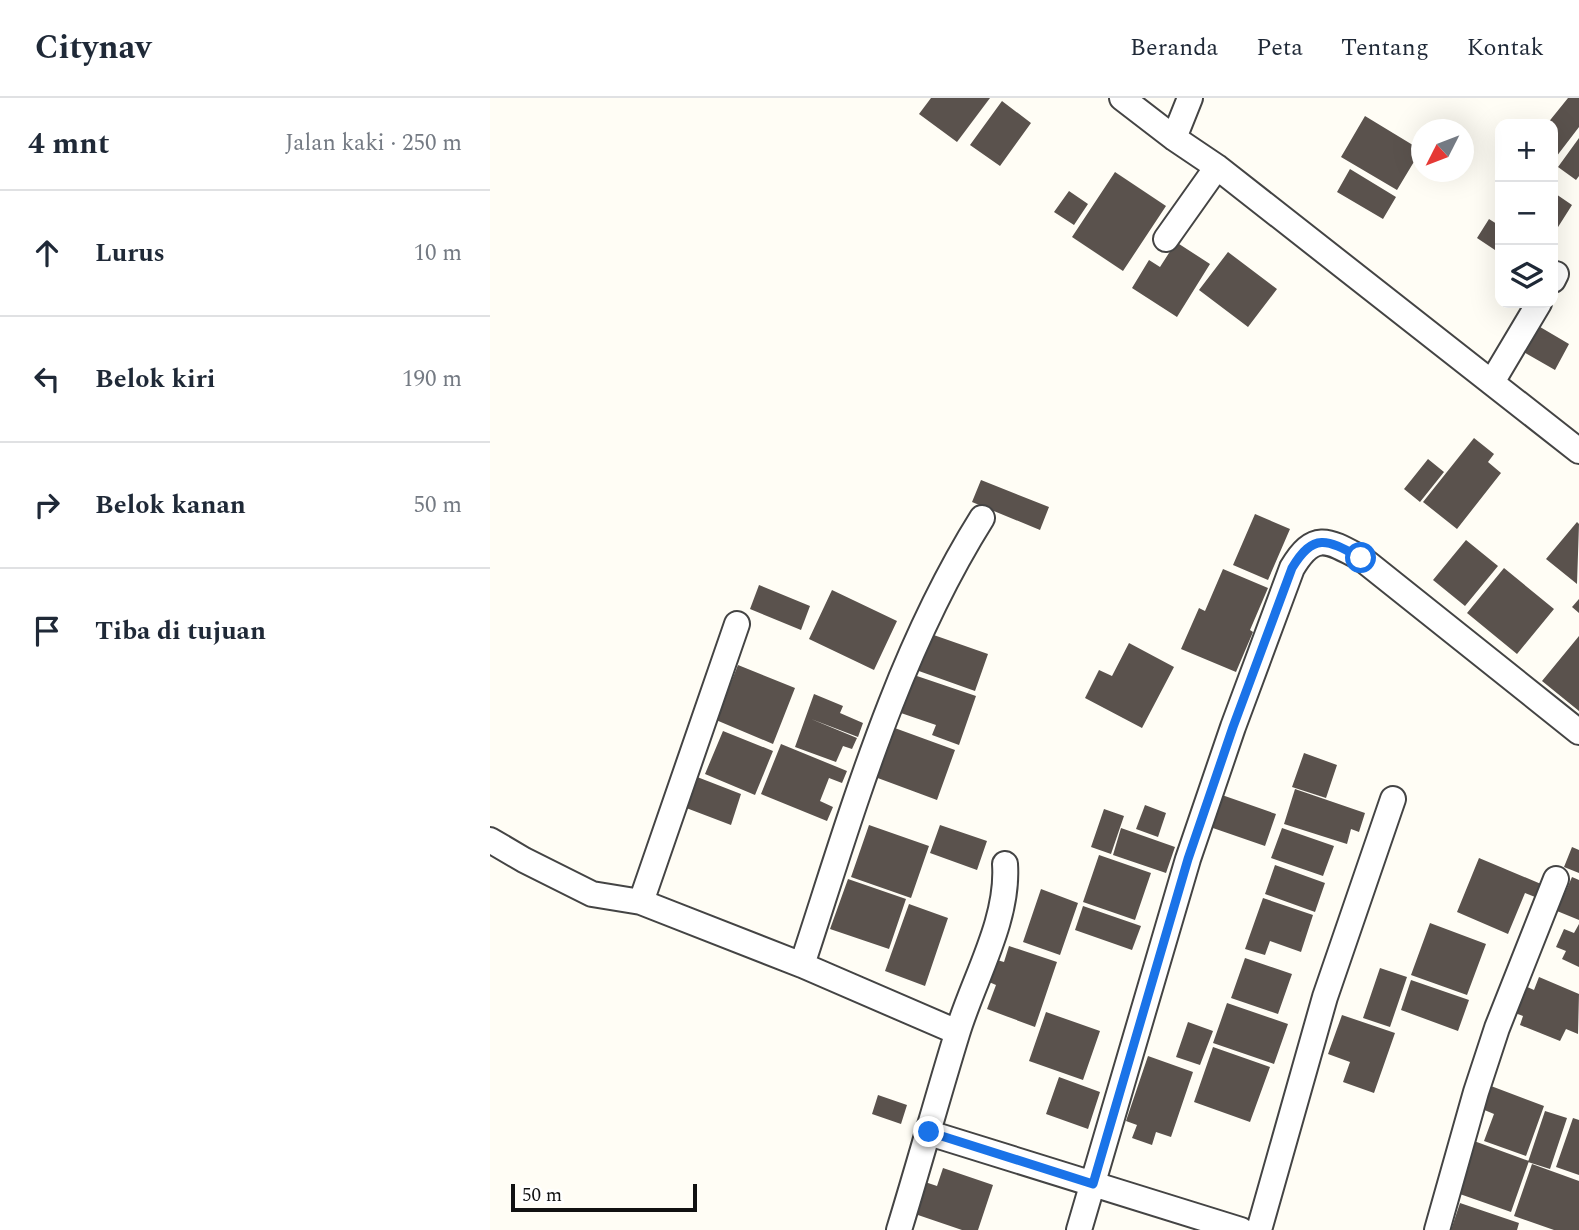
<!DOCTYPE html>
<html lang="id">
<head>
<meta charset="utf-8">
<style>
  body { margin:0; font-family:Spectral,serif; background:#f6f6f7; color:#1f2937 }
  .controls { position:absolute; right:21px; top:21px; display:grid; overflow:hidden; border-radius:14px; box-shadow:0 7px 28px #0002 }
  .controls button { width:63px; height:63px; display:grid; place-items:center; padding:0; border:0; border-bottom:2px solid #e0e1e3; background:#fff; color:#1f2937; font:35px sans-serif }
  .compass { position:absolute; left:921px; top:21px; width:63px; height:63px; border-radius:50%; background:#fff; box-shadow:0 7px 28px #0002; rotate:228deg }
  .scale { position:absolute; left:21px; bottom:18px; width:186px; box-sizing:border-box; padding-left:7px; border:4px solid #111; border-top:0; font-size:19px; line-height:24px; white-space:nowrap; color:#111; -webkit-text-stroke:5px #fff; paint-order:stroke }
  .stop { position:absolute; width:21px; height:21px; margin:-16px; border:5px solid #1a73e8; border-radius:50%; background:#fff }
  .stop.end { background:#1a73e8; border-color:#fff; box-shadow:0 2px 7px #0008 }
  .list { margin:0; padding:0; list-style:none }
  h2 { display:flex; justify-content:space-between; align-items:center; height:91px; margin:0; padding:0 28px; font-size:30px }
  h2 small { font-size:23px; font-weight:400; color:#747a83 }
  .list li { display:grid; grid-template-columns:46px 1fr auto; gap:21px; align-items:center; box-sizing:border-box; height:126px; padding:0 28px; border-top:2px solid #e0e1e3 }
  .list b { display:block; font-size:26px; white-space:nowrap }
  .list em { font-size:23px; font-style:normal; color:#747a83 }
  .icon { flex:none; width:38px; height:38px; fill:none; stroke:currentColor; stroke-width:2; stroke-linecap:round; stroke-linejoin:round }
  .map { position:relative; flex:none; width:1089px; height:1132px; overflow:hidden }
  header { display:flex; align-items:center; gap:42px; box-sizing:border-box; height:98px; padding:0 35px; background:#fff; border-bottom:2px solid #e0e1e3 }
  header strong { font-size:33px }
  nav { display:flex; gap:38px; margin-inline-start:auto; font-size:24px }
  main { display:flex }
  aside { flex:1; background:#fff }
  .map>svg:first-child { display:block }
</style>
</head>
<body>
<header>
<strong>Citynav</strong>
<nav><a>Beranda</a><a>Peta</a><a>Tentang</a><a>Kontak</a></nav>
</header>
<main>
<aside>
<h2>4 mnt<small>Jalan kaki · 250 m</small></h2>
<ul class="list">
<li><svg class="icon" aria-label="ahead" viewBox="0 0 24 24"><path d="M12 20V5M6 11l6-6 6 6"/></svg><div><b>Lurus</b></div><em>10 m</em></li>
<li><svg class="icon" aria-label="left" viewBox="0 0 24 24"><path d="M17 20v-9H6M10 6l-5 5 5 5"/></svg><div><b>Belok kiri</b></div><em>190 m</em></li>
<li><svg class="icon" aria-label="right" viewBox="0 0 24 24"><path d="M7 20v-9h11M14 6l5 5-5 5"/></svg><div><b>Belok kanan</b></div><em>50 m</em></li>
<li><svg class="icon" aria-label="arrive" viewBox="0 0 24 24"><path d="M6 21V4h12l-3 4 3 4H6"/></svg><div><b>Tiba di tujuan</b></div></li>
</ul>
</aside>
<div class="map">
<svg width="1089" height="1132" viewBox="0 0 1089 1132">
  <rect width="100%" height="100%" fill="#fffdf5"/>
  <path fill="#5a524d" d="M441 0H500L467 44 429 16Z
    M1078 0H1089V29L1063 63V26H1057Z
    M512 3 541 25 510 68 480 47Z
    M875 18 931 52 907 92 851 59Z
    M1089 40V78L1086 82 1068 69Z
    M860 71 906 99 893 121 847 94Z
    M625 74 676 108 633 173 582 139Z
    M579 93 598 106 584 127 564 114Z
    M1063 94 1082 107 1063 137Z
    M999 121 1010 128V144L1005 152 987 140Z
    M686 144 720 166 687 219 642 190 659 162 670 169Z
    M738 154 787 191 758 229 709 192Z
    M1045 226 1079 246 1065 272 1030 252Z
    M984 340 1004 356 998 364 1011 375 967 431 933 404Z
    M938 361 954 374 930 404 914 391Z
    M491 382 559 409 550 432 482 404Z
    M765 416 800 431 778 482 743 467Z
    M1087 424 1089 426 1087 486 1056 461Z
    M976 442 1008 468 975 508 943 482Z
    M1014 470 1064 511 1027 556 977 515Z
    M733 471 778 490 760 532 763 534 746 574 691 551 709 510 715 513Z
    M269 487 320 508 311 532 260 511Z
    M342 492 407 523 384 572 319 541Z
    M1089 501V515L1082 509Z
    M438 535 498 556 485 593 426 572Z
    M1089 538V613L1052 583Z
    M639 545 684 569 652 630 595 600 609 572 622 578Z
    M248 567 305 590 283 646 226 622Z
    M421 576 486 598 469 647 442 637 446 627 408 614Z
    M324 596 353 608 350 615 373 625 368 639 321 621 367 640 362 651 353 648 346 664 305 649Z
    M402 629 465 652 447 702 385 679Z
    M233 633 283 653 265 697 215 676Z
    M291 646 357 673 352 685 339 680 330 703 343 709 337 723 271 696Z
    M814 655 847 667 836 700 802 689Z
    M202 677 251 696 241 727 191 708Z
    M805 691 875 715 869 734 861 731 857 746 794 726Z
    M732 697 786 716 775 748 720 729Z
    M655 707 676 715 668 739 646 731Z
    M614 711 634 718 621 756 601 749Z
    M379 727 439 748 421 800 361 779Z
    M450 727 497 743 487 772 440 755Z
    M631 730 685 749 676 775 623 757Z
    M792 730 844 748 833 778 781 760Z
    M1082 749 1089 752V775L1074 769Z
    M609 757 661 775 645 822 593 804Z
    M989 760 1051 786 1045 799 1035 795 1018 836 967 814Z
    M785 767 835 785 825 814 775 796Z
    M1082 779 1089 782V822L1067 813Z
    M358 781 416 801 399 851 340 831Z
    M551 791 588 805 570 857 533 844Z
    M773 800 823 817 811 854 780 843 775 857 755 851Z
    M419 806 458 820 435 888 395 873Z
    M593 808 651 828 642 852 585 832Z
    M940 825 996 846 977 897 921 877Z
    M1089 826V869L1072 861 1076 853 1066 849 1074 831 1084 835Z
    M519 848 567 864 545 929 497 911 506 887 499 884 507 862 514 864Z
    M755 860 802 876 788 916 741 900Z
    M890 870 917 879 900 929 873 920Z
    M1049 879 1089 896 1088 936 1076 931 1070 943 1030 927 1033 918 1025 915 1035 888 1044 892Z
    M921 882 979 902 968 933 911 912Z
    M737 905 798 926 784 966 723 945Z
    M556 914 610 933 593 982 539 963Z
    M852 917 905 935 884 995 853 984 860 964 838 956Z
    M698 924 723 933 710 967 686 959Z
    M723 949 780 969 760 1024 704 1004Z
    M658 958 703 974 681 1039 666 1034 662 1047 642 1040 647 1027 636 1023Z
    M569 979 610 994 598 1031 556 1016Z
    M1001 988 1054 1008 1036 1058 994 1043 1004 1016 992 1011Z
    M388 997 417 1007 411 1026 382 1016Z
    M1055 1013 1077 1020 1060 1071 1038 1064Z
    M1083 1020 1089 1022V1077L1066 1069Z
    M984 1043 1039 1063 1021 1114 967 1095Z
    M1042 1066 1089 1083V1132H1064L1024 1118Z
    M453 1070 503 1087 488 1132H472L425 1116 435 1084 447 1088Z
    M970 1105 1029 1125 1027 1132H961Z"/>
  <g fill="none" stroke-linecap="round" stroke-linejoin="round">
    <g stroke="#444" stroke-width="28">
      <path id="minor" d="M632 0 684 40 727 69 1089 353
        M684 40 700 0
        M676 141 727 69
        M1063 182 1066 176
        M1002 284 1049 205
        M0 742 34 762 102 796 151 804 312 867 467 934
        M151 804 247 526
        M312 867C362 715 406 557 492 420
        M439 1035 751 1132
        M409 1132C429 1067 447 1001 467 936 483 882 519 823 515 766
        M589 1132 698 761 743 629 802 470C824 433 838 442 871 460L1089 634
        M769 1132 835 899 903 701
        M947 1132 986 994 1007 930 1066 781"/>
    </g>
    <use href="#minor" stroke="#fff" stroke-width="24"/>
  </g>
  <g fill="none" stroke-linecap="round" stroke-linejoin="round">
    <path stroke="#1a73e8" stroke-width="9" d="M439 1034 603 1086 698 761 743 629 802 470C824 433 838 442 871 460"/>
  </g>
</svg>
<div class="controls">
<button>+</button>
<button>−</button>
<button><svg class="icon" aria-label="layers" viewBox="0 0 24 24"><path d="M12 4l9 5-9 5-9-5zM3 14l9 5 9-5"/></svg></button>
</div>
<svg class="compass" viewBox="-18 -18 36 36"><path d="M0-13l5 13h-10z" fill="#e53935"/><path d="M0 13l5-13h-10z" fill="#747a83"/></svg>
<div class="scale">50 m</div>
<div class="stop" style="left:871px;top:460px"></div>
<div class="stop end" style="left:439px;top:1034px"></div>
</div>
</main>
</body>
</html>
